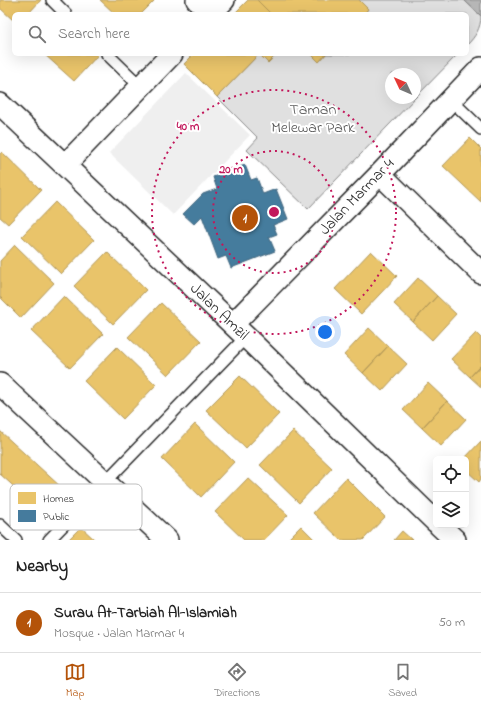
<!DOCTYPE html>
<html lang="en">
<head>
<meta charset="utf-8">
<style>
  body { margin:0; font-family:"Indie Flower",sans-serif; background:#f2f2f2; color:#222 }
  .controls { position:absolute; right:12px; bottom:12px; display:grid; overflow:hidden; border-radius:6px; box-shadow:0 4px 16px #0002 }
  .controls button { width:36px; height:36px; display:grid; place-items:center; padding:0; border:0; border-bottom:1px solid #e0e0e0; background:#fff; color:#222; font:20px sans-serif }
  .compass { position:absolute; left:385px; top:68px; width:36px; height:36px; border-radius:50%; background:#fff; box-shadow:0 4px 16px #0002; rotate:314deg }
  .you { position:absolute; left:325px; top:332px; width:14px; height:14px; margin:-10px; border:3px solid #fff; border-radius:50%; background:#1a73e8; box-shadow:0 0 0 6px #1a73e833 }
  .badge { display:grid; place-items:center; width:26px; height:26px; border-radius:50%; background:#b45309; color:#fff; font-size:13px; font-weight:700 }
  .pin { position:absolute; translate:-50% -50%; border:2px solid #fff; box-shadow:0 1px 4px #0006 }
  .list { margin:0; padding:0; list-style:none }
  h2 { display:flex; justify-content:space-between; align-items:center; height:52px; margin:0; padding:0 16px; font-size:17px }
  h2 small { font-size:13px; font-weight:400; color:#767676 }
  .list li { display:grid; grid-template-columns:26px 1fr auto; gap:12px; align-items:center; box-sizing:border-box; height:60px; padding:0 16px; border-top:1px solid #e0e0e0 }
  .list b { display:block; font-size:15px; white-space:nowrap }
  .list p { margin:0; font-size:13px; white-space:nowrap; color:#767676 }
  .list em { font-size:13px; font-style:normal; color:#767676 }
  .icon { flex:none; width:22px; height:22px; fill:none; stroke:currentColor; stroke-width:2; stroke-linecap:round; stroke-linejoin:round }
  .map { position:relative; flex:none; width:481px; height:540px; overflow:hidden }
  .search { position:absolute; background:#fff; box-shadow:0 4px 16px #0002; left:12px; right:12px; top:12px; height:44px; display:flex; align-items:center; gap:10px; box-sizing:border-box; padding:0 14px; border-radius:6px; color:#767676; font-size:15px }
  .sheet { height:112px; background:#fff }
  nav { display:flex; justify-content:space-around; align-items:center; box-sizing:border-box; height:56px; border-top:1px solid #e0e0e0; background:#fff; font-size:11px; color:#767676 }
  nav a { display:grid; justify-items:center; gap:2px }
  nav .on { color:#b45309 }
  .map>svg:first-child { display:block }
</style>
</head>
<body>
<div class="map">
<svg width="481" height="540" viewBox="0 0 481 540">
  <rect width="100%" height="100%" fill="#fff"/>
  <filter id="ink" filterUnits="userSpaceOnUse"><feTurbulence type="fractalNoise" baseFrequency=".025" numOctaves="2"/><feDisplacementMap in="SourceGraphic" scale="8" xChannelSelector="R" yChannelSelector="G"/><feConvolveMatrix kernelMatrix="1 2 1 2 8 2 1 2 1" color-interpolation-filters="sRGB"/></filter>
  <g filter="url(#ink)">
    <path fill="#efefef" d="M186 73 250 135 173 215 109 153Z"/>
    <path fill="#e0e0e0" stroke="#868686" d="M359 0H464L481 16C481 28 475 37 467 45V14H364L368 9Z
      M259 54H311L319 62 326 54H458L415 98V74H391V98H415L308 209 247 150 258 138 217 97Z"/>
    <path fill="#b6b6b6" stroke="#7e7e7e" d="M464 0H481V16Z"/>
    <path fill="#e9c46a" stroke="#b09657" d="M0 0H41L28 14H14V21L0 8Z
      M100 0H153L154 1 141 14H115Z
      M248 0H257L271 14H234Z
      M257 0H359L368 9 364 14H271Z
      M44 54H97L98 55 74 81Z
      M194 54H259L217 97 184 64Z
      M259 54H277L268 63Z
      M311 54H326L319 62Z
      M470 138 481 149V202L443 166Z
      M2 152 41 190 8 224 0 217V154Z
      M55 202 94 240 61 274 22 236Z
      M15 245 54 283 21 318 0 297V261Z
      M371 251 397 276 361 314 335 289Z
      M107 252 146 290 113 324 74 286Z
      M418 278 437 296 413 322 394 304Z
      M64 296 103 334 70 368 31 331Z
      M437 296 456 314 432 340 413 322Z
      M161 303 201 341 168 375 128 337Z
      M369 328 388 346 363 373 344 355Z
      M476 333 481 338V365L470 377 451 359Z
      M388 346 407 364 382 391 363 373Z
      M117 347 156 385 123 419 84 381Z
      M481 365V387L470 377Z
      M240 376 279 414 246 448 206 410Z
      M428 383 447 401 422 428 403 410Z
      M447 401 466 419 441 446 422 428Z
      M195 424 234 462 201 497 162 459Z
      M0 431 74 499 53 522 0 474Z
      M293 431 332 468 299 503 260 465Z
      M481 441V479L479 482 466 470V459H464Z
      M248 478 288 515 264 540H244L215 512Z
      M346 478 385 517 363 540H341L313 513Z
      M301 526 315 540H287Z
      M81 527 95 540H68Z
      M402 531 412 540H394Z"/>
    <path fill="#457b9d" stroke="#3d637b" d="M245 165 251 180 257 178 263 194 276 189 288 219 273 225 277 234 269 237 275 251 231 268 226 256 218 259 202 216 194 224 183 214 203 194 217 189 213 177Z"/>
    <g fill="none" stroke-linecap="round" stroke-linejoin="round">
      <g stroke="#2b2b2b" stroke-width="14">
        <path id="service" d="M52 0 66 14
          M107 54 141 87
          M451 100 481 129
          M0 525 16 540
          M49 540 246 337"/>
      </g>
      <g stroke="#2b2b2b" stroke-width="24">
        <path id="minor" d="M197 0 212 13
          M210 14 224 0
          M0 104 246 337 436 522
          M65 165 172 54
          M380 174 481 273
          M233 324 380 174 481 68
          M0 384 167 540
          M439 525 455 540"/>
      </g>
      <use href="#service" stroke="#fff" stroke-width="11"/>
      <use href="#minor" stroke="#fff" stroke-width="21"/>
    </g>
  </g>
  <g fill="none" stroke="#c2185b" stroke-width="2" stroke-dasharray="2 4">
    <circle cx="274" cy="212" r="61"/>
    <circle cx="274" cy="212" r="122"/>
  </g>
  <g text-anchor="middle" dominant-baseline="central" stroke-width="4" stroke-linejoin="round" paint-order="stroke">
    <g font-size="16" fill="#585858" stroke="#fff">
      <text x="313" y="110">Taman<tspan x="313" dy="18">Melewar Park</tspan></text>
    </g>
    <g font-size="16" fill="#2b2b2b" stroke="#fff">
      <text transform="translate(357 197) rotate(-46)">Jalan Marmar 4</text>
      <text transform="translate(219 312) rotate(44)">Jalan Amzil</text>
    </g>
  </g>
  <rect x="10" y="484" width="132" height="46" rx="6" fill="#fff" stroke="#bfbfbf" stroke-width="1"/>
  <rect x="18" y="492" width="18" height="12" fill="#e9c46a"/>
  <rect x="18" y="510" width="18" height="12" fill="#457b9d"/>
  <g font-size="11" fill="#2b2b2b">
    <text x="43" y="502">Homes</text>
    <text x="43" y="520">Public</text>
  </g>
  <circle cx="274" cy="212" r="6" fill="#c2185b" stroke="#fff" stroke-width="2"/>
  <g font-size="12" text-anchor="middle" font-weight="bold" fill="#c2185b" stroke="#fff" stroke-width="4" stroke-linejoin="round" paint-order="stroke">
    <text x="188" y="130">40 m</text>
    <text x="231" y="173">20 m</text>
  </g>
</svg>
<div class="controls">
<button><svg class="icon" aria-label="locate" viewBox="0 0 24 24"><circle cx="12" cy="12" r="6"/><path d="M12 2v4M12 18v4M2 12h4M18 12h4"/></svg></button>
<button><svg class="icon" aria-label="layers" viewBox="0 0 24 24"><path d="M12 4l9 5-9 5-9-5zM3 14l9 5 9-5"/></svg></button>
</div>
<svg class="compass" viewBox="-18 -18 36 36"><path d="M0-13l5 13h-10z" fill="#e53935"/><path d="M0 13l5-13h-10z" fill="#767676"/></svg>
<div class="you"></div>
<div class="pin badge" style="left:245px;top:218px">1</div>
<div class="search"><svg class="icon" aria-label="search" viewBox="0 0 24 24"><circle cx="10" cy="10" r="6"/><path d="M15 15l6 6"/></svg>Search here</div>
</div>
<section class="sheet">
<h2>Nearby<small></small></h2>
<ul class="list">
<li><span class="badge">1</span><div><b>Surau At-Tarbiah Al-Islamiah</b><p>Mosque · Jalan Marmar 4</p></div><em>50 m</em></li>
</ul>
</section>
<nav>
<a class="on"><svg class="icon" aria-label="map" viewBox="0 0 24 24"><path d="M3 6l6-2 6 2 6-2v14l-6 2-6-2-6 2zM9 4v14M15 6v14"/></svg>Map</a>
<a><svg class="icon" aria-label="directions" viewBox="0 0 24 24"><path d="M12 3l9 9-9 9-9-9zM9 14v-3h6M13 9l2 2-2 2"/></svg>Directions</a>
<a><svg class="icon" aria-label="saved" viewBox="0 0 24 24"><path d="M7 4h10v16l-5-4-5 4z"/></svg>Saved</a>
</nav>
</body>
</html>
